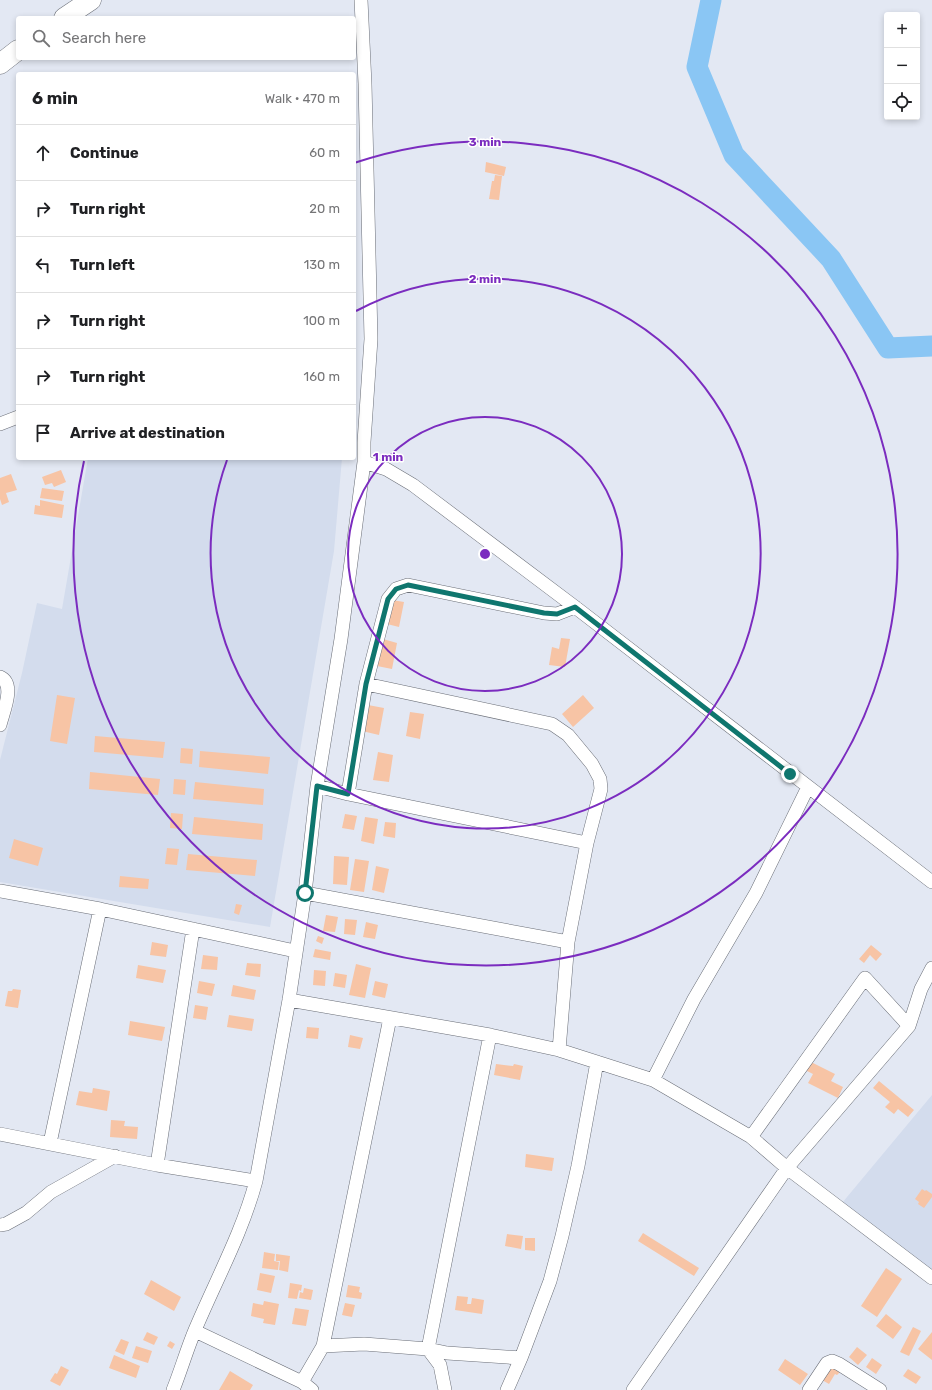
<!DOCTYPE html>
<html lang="en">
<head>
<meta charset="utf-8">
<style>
  body { margin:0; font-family:Rubik,sans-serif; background:#f2f2f2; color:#202124 }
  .controls { position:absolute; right:12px; top:12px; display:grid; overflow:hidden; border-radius:4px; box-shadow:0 2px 6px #0003 }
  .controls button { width:36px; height:36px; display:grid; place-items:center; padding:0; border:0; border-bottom:1px solid #e0e0e0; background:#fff; color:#202124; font:20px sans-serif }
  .stop { position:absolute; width:12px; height:12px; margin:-9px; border:3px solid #0f766e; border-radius:50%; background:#fff }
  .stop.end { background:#0f766e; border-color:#fff; box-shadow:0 1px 4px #0008 }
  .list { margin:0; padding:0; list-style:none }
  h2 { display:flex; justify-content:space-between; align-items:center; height:52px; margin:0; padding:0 16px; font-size:17px }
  h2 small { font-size:13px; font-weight:400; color:#757577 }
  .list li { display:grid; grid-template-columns:26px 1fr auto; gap:12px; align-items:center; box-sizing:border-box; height:56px; padding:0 16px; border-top:1px solid #e0e0e0 }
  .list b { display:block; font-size:15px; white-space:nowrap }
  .list em { font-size:13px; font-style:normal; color:#757577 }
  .icon { flex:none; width:22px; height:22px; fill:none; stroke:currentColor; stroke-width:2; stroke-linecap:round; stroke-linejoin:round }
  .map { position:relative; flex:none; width:932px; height:1390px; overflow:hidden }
  .search { position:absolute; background:#fff; box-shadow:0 2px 6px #0003; left:16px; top:16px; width:340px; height:44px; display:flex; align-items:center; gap:10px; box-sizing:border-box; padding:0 14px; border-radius:4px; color:#757577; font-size:15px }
  .panel { position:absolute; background:#fff; box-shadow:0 2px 6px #0003; left:16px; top:72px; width:340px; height:388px; border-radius:4px }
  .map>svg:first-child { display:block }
</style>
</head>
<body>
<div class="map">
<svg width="932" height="1390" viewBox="0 0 932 1390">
  <rect width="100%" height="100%" fill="#e3e8f3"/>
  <path fill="#d3dced" d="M88 458H342L334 551 270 927 0 882V760L22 673 37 603 62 609Z
    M932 1095V1273L842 1203Z"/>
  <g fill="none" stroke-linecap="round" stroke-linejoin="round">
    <path stroke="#8ac6f4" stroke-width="21" d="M711 0 697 67 734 155 831 259 888 348 932 346"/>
  </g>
  <path fill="#f7c4a5" d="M486 162 506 167 504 176 485 172Z
    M495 175 502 176 499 200 489 199 492 181H494Z
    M61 470 66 482 54 487 52 483 45 485 42 477Z
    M11 474 17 490 6 493 9 502 2 505 0 499V478Z
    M42 488 64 491 62 501 40 498Z
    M40 500 64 505 62 518 34 514 35 505 40 506Z
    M392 600 404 602 399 627 387 624Z
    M561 638 570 639 565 667 549 665 552 647 559 649Z
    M383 639 397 643 392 669 377 666Z
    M57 695 75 698 67 744 50 741Z
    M583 695 594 708 573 727 562 714Z
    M368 705 384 708 379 735 362 731Z
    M410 712 424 714 420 739 406 736Z
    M95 736 165 742 163 758 94 752Z
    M181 748 193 749 192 764 180 763Z
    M200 751 270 757 268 774 199 767Z
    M378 752 393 755 389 782 373 780Z
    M90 772 160 779 158 795 89 789Z
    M174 779 186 780 185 795 173 794Z
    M195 782 264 789 263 805 193 799Z
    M171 813 183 814 182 829 170 828Z
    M345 814 357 816 354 830 342 828Z
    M194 817 263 824 262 840 192 834Z
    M365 817 378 819 374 844 361 841Z
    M385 822 396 823 395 838 383 836Z
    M14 839 43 848 38 866 9 858Z
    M167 848 179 849 177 865 165 864Z
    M188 854 257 860 255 876 186 870Z
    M334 856 349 857 347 885 333 884Z
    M355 859 369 861 364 892 350 890Z
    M376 866 389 869 384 893 372 890Z
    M120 876 149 879 148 889 119 887Z
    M236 904 242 905 239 915 234 913Z
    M326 915 338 917 335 932 323 931Z
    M345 919 357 920 355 935 344 934Z
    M366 922 378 925 375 939 363 937Z
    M318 936 324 938 322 944 316 941Z
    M152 942 168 945 166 957 150 955Z
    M871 945 882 954 876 961 870 955 864 963 859 959Z
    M315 949 331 952 330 960 313 957Z
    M203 955 218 957 217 970 201 969Z
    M247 963 261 964 260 977 245 975Z
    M356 964 371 968 365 998 349 995Z
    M138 965 166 970 163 983 136 978Z
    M314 970 326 971 325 986 313 985Z
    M335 973 347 975 345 988 333 986Z
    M199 981 215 984 212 996 197 993Z
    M375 981 388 984 385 998 372 995Z
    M233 985 256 990 254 1000 231 996Z
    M13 989 21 990 18 1008 5 1006 8 991H12Z
    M195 1005 208 1007 206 1020 193 1018Z
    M229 1015 254 1019 252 1031 227 1027Z
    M130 1021 165 1027 162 1041 128 1035Z
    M307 1027 319 1028 318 1039 306 1038Z
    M350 1035 363 1038 360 1049 348 1047Z
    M809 1061 835 1074 831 1081 843 1087 838 1098 808 1083 813 1074 805 1070Z
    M496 1064 513 1066 514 1064 523 1066 520 1080 494 1075Z
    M879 1081 914 1110 908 1117 898 1109 894 1114 885 1107 890 1102 873 1088Z
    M93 1088 110 1091 107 1111 76 1105 79 1091 92 1093Z
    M111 1120 125 1121 124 1126 138 1127 137 1139 110 1137Z
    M526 1154 554 1158 552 1171 525 1167Z
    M922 1189 925 1191 926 1190 932 1194V1197L924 1208 918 1204 919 1202 915 1199Z
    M643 1233 699 1268 694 1276 638 1241Z
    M507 1234 523 1236 521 1249 505 1246Z
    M525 1238H535V1251L525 1250Z
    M264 1252 275 1254 274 1261 279 1262 278 1270 262 1268Z
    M276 1254 290 1256 288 1272 279 1270 280 1261H276Z
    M886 1268 902 1279 877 1317 861 1306Z
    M260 1273 275 1276 271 1293 257 1290Z
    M151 1280 181 1297 174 1311 144 1294Z
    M290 1283 302 1285 301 1291 299 1290 297 1299 288 1298Z
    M348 1285 360 1287 359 1292 362 1293 361 1299 346 1297Z
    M304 1288 313 1290 311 1300 299 1298 300 1292 303 1293Z
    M457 1296 468 1297 467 1304H471L472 1298 484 1300 482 1314 455 1310Z
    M264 1301 279 1304 275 1325 263 1323 264 1319 251 1316 253 1303 263 1305Z
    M345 1303 355 1305 352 1317 342 1315Z
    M295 1308 309 1310 306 1326 292 1324Z
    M886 1314 902 1327 893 1339 876 1326Z
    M913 1327 921 1331 909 1356 900 1352Z
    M147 1332 158 1337 154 1345 143 1340Z
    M932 1332V1360L918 1349Z
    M121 1339 129 1342 124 1355 115 1351Z
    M170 1341 175 1344 172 1349 167 1346Z
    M136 1346 152 1351 148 1363 132 1358Z
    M857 1347 867 1355 858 1365 849 1357Z
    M114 1355 140 1366 136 1378 109 1368Z
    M872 1358 882 1365 876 1374 866 1367Z
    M785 1359 808 1374 800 1385 778 1370Z
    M61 1366 69 1370 60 1386 50 1381 55 1373 57 1374Z
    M831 1366 840 1372 837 1375 835 1374 829 1384 822 1380Z
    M908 1369 921 1377 916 1384 903 1376Z
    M230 1371 253 1385 250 1390H219Z"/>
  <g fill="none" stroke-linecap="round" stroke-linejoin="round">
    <g stroke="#6a6e77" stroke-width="14">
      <path id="minor" d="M0 424 18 417
        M364 462 386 469 413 485 575 607 932 882
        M0 677C16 684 3 712 0 725
        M366 684 552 724 568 735 592 764 600 779 601 789 587 843 568 942 559 1050
        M317 786 348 794 587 843
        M348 794 366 684 388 599 396 589 408 585 544 613 557 614 575 607
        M0 891 100 909 295 951
        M305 893 568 942
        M289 1000 490 1035 559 1050 653 1080 751 1137 787 1168 932 1278
        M653 1080 694 999 756 893 808 787
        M0 1134 157 1165 256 1181
        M751 1137 865 978 909 1026
        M50 1143 100 909
        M157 1165 193 929
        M0 1225 6 1224 26 1213 51 1192 115 1156
        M195 1331 302 1382 312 1390
        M323 1346 364 1344 428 1349 447 1353 521 1358
        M302 1382 323 1346 390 1018
        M173 1390C181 1370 187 1349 195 1330 216 1280 242 1233 256 1181L289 1000 305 893 317 786 341 639 364 462V442L371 339 365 84 361 0
        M445 1390 440 1365 428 1349 490 1035
        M507 1390 521 1358 550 1281 562 1236 578 1166 597 1062
        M633 1390 787 1168 909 1026 921 989 932 968
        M809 1390 827 1363 832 1361 839 1364 880 1390"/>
    </g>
    <g stroke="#6a6e77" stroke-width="21">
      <path id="primary" d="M64 18 91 0
        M0 64 18 50"/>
    </g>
    <use href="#minor" stroke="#fff" stroke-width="13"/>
    <use href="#primary" stroke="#fff" stroke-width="20"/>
  </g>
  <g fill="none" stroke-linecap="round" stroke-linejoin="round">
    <path stroke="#0f766e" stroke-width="5" d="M305 893 317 786 348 794 366 684 388 599 396 589 408 585 544 613 557 614 575 607 790 774"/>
  </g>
  <g fill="none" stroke="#7b2cbf" stroke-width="2">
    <circle cx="485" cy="554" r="137"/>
    <path d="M356 311A275 275 0 1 1 227 460"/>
    <path d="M354 163A412 412 0 1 1 84 461"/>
  </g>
  <circle cx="485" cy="554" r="6" fill="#7b2cbf" stroke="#fff" stroke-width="2"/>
  <g font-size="12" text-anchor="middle" font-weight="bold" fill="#7b2cbf" stroke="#fff" stroke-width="3" stroke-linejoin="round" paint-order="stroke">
    <text x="485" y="146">3 min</text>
    <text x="485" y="283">2 min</text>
    <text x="388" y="461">1 min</text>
  </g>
</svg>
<div class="controls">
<button>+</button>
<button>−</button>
<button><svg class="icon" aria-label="locate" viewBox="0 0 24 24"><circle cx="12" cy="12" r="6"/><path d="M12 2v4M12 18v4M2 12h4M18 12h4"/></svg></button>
</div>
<div class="stop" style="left:305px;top:893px"></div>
<div class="stop end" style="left:790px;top:774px"></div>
<div class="search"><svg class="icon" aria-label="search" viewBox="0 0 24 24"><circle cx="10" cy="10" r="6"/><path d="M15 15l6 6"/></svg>Search here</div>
<section class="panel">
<h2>6 min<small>Walk · 470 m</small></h2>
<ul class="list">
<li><svg class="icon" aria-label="ahead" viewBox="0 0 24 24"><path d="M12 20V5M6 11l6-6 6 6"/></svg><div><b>Continue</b></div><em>60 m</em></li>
<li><svg class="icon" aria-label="right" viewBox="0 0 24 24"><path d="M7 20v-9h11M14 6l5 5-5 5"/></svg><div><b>Turn right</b></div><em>20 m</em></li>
<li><svg class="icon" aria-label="left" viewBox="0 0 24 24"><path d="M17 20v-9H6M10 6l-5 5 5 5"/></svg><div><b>Turn left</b></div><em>130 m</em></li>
<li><svg class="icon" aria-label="right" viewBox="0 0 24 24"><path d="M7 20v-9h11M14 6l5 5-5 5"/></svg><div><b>Turn right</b></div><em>100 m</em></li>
<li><svg class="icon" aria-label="right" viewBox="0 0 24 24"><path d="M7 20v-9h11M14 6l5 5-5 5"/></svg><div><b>Turn right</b></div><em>160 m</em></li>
<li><svg class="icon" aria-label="arrive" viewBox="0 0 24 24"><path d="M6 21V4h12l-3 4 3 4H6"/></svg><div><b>Arrive at destination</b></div></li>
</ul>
</section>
</div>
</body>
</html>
